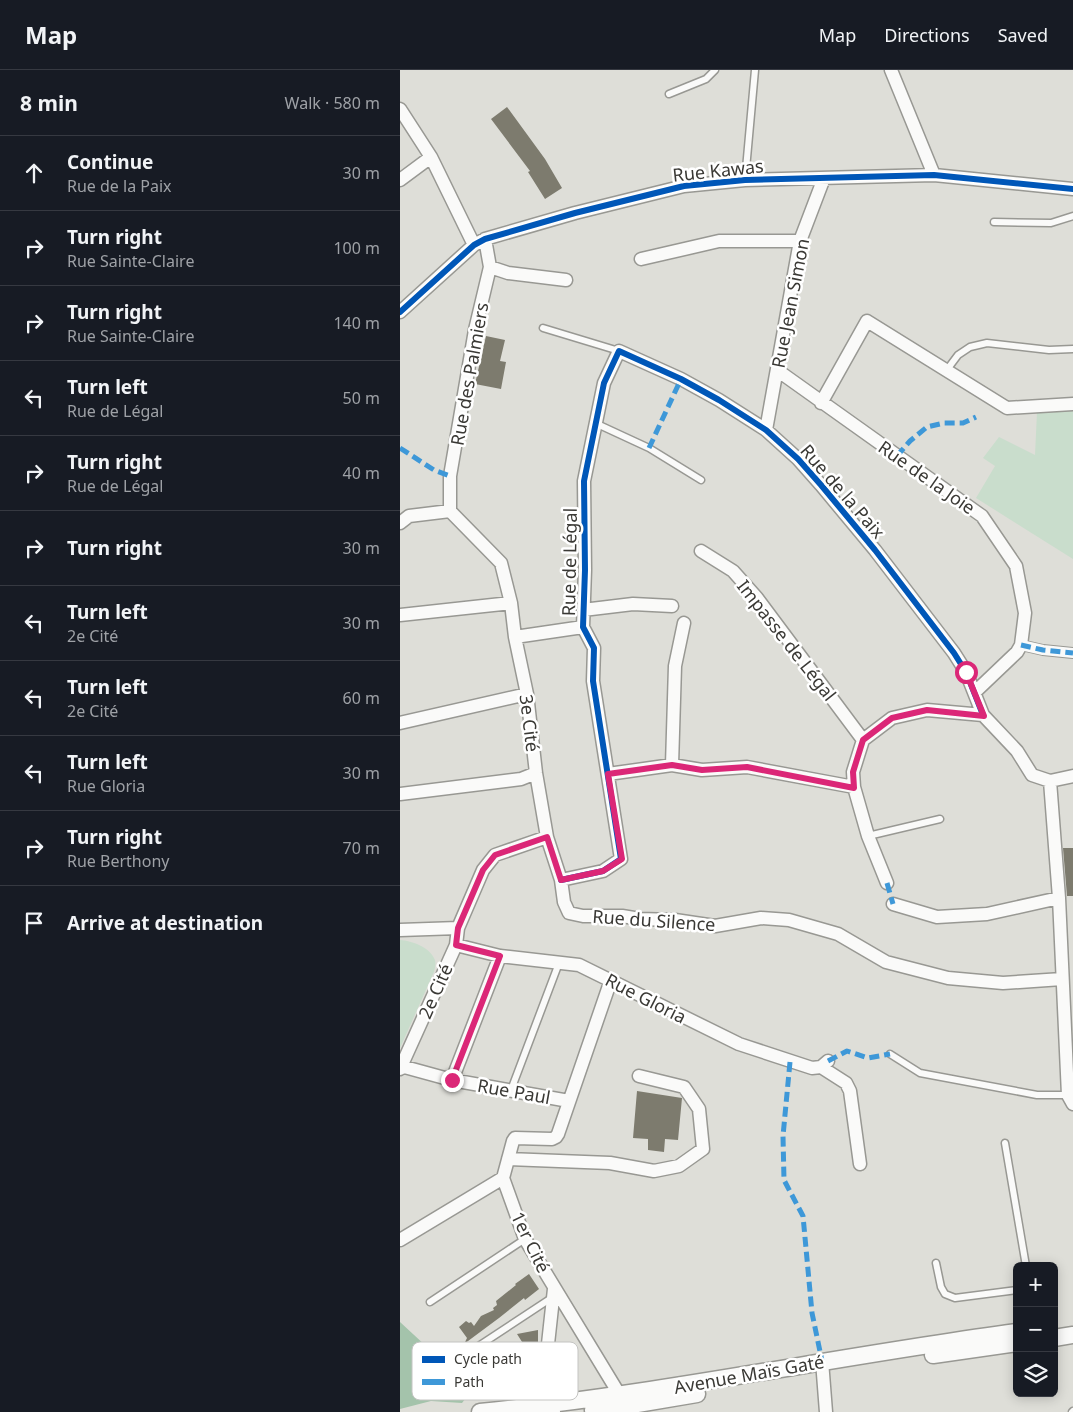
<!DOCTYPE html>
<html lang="en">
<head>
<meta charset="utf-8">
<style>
  body { margin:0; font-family:"Noto Sans",sans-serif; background:#20242c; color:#f1f3f6 }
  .controls { position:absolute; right:15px; bottom:15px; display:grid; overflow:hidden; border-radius:8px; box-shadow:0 2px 12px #0003 }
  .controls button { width:45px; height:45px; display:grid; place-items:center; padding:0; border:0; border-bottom:1px solid #363941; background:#171b24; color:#f1f3f6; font:25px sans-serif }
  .stop { position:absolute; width:15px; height:15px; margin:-11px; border:4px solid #db2777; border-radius:50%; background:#fff }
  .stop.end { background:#db2777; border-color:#fff; box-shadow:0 1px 5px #0008 }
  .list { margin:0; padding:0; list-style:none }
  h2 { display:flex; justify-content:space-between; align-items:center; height:65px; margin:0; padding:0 20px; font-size:21px }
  h2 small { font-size:16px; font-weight:400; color:#9ea1a6 }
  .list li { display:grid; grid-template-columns:32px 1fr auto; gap:15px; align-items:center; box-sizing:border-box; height:75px; padding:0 20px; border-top:1px solid #363941 }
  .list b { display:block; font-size:19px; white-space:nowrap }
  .list p { margin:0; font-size:16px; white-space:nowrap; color:#9ea1a6 }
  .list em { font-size:16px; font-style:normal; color:#9ea1a6 }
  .icon { flex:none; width:28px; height:28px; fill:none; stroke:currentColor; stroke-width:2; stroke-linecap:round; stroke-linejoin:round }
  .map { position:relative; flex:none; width:673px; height:1342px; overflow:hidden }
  header { display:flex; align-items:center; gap:30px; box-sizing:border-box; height:70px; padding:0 25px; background:#171b24; border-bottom:1px solid #363941 }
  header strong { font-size:24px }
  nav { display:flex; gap:28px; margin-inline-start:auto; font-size:18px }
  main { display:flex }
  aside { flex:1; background:#171b24 }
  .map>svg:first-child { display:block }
</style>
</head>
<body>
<header>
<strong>Map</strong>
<nav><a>Map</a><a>Directions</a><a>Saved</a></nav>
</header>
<main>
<aside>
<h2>8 min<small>Walk · 580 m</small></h2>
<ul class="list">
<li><svg class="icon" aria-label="ahead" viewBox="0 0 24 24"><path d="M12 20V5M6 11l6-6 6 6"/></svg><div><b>Continue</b><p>Rue de la Paix</p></div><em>30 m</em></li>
<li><svg class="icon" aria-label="right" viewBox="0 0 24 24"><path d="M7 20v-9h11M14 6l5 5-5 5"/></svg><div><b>Turn right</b><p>Rue Sainte-Claire</p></div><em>100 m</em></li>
<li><svg class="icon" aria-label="right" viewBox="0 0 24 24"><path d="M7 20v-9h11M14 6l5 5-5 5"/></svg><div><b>Turn right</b><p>Rue Sainte-Claire</p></div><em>140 m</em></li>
<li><svg class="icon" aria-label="left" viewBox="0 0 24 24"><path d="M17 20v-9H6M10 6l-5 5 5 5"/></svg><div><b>Turn left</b><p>Rue de Légal</p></div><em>50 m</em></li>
<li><svg class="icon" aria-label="right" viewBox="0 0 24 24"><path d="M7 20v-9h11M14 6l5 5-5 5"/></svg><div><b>Turn right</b><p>Rue de Légal</p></div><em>40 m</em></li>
<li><svg class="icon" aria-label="right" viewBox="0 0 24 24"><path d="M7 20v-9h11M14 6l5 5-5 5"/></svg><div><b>Turn right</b></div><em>30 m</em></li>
<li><svg class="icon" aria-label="left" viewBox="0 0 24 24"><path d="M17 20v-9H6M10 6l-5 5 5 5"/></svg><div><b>Turn left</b><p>2e Cité</p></div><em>30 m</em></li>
<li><svg class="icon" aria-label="left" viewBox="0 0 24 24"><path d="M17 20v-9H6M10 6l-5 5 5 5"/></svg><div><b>Turn left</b><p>2e Cité</p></div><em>60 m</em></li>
<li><svg class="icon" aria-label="left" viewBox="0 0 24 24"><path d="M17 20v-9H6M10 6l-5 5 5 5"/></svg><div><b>Turn left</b><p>Rue Gloria</p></div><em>30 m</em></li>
<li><svg class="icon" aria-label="right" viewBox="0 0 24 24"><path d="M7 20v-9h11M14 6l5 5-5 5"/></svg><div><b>Turn right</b><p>Rue Berthony</p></div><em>70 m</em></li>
<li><svg class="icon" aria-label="arrive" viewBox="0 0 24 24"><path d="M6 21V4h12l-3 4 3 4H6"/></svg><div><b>Arrive at destination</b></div></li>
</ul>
</aside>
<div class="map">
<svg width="673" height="1342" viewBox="0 0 673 1342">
  <rect width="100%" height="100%" fill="#deded8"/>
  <path fill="#c9ddcc" d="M673 339V489L576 428 595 396 583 388 599 367 635 385 637 342Z
    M0 870C12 871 30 877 35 890 36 894 35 898 34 902L0 978Z"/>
  <path fill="#a4c3ab" d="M0 1252 27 1277 47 1301 65 1315 69 1324 62 1333 31 1331 0 1339Z"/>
  <path fill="#7d7b6e" d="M107 37 145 89 162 118 145 129 128 102 130 101 91 49Z
    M86 266 105 270 100 291 106 292 101 319 75 314Z
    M663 778H673V826H667Z
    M237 1021 282 1028 278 1070 265 1069 264 1082 248 1080V1069L233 1068Z
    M129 1204 139 1219 125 1230 124 1228 99 1248 64 1274 67 1268 59 1257 66 1251 69 1253 71 1252 74 1256 81 1246 94 1240 93 1238 97 1235 96 1231 116 1215 115 1214Z
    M138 1260V1282L131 1286 117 1264Z"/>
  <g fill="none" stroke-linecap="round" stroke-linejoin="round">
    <g stroke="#989893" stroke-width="9">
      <path id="service" d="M269 24 306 9 315 0
        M345 110 355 0
        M594 152 651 153 673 146
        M143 258 219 281
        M546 301 558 285 570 277 587 273 649 280 673 279
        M195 353 249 378 301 410
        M468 766 540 749
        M490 984 520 1003 637 1025H668
        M111 1020 159 893
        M605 1073 626 1196
        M536 1193 541 1217 545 1224 555 1228 617 1220
        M30 1232 125 1169
        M71 1281 153 1227
        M672 1342 673 1341"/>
    </g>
    <g stroke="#989893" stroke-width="12">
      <path id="pedestrian" d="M621 575 643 580 673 583"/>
    </g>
    <g stroke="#989893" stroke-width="15">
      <path id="minor" d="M491 0 534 105
        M0 39 31 87 74 175
        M0 110 31 87
        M241 189 319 171H400
        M90 197 108 203 166 210
        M0 242 74 175 85 169 175 143 284 116 345 110 534 105 673 119
        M377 300 582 446 616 496 625 543 621 575 617 582 575 622
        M421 333 467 251 607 338 673 334
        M366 360 400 171 424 108
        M50 441V406L75 260 90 197 85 169
        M0 453 9 446 50 441 101 493 111 533 115 567 127 624 136 703 147 767 161 810 164 832 169 843 183 846H222L240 849 275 850 315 856 361 848 389 850 438 864 486 892 548 908 603 913 662 909
        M301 481 333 501 357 528 463 670
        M183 540 233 534 272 536
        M0 545 111 533
        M115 567 183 557
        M0 653 127 624
        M272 695 275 596 284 553
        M208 704 272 695 302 700 347 697 454 717 453 702 463 670 492 648 527 640 583 645 617 681 632 705 650 711
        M650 711 659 828 668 1025 673 1034
        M650 711 673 706
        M454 717 468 766 487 813
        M0 724 121 709 136 703
        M161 810 203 801 221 789 193 611 194 578 183 557 185 500 184 411 204 313 219 281 281 309 319 330 366 360 398 389 421 415 475 480 554 583 566 602 583 645
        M493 834 537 847 587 844 659 828
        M0 860 58 858
        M56 875 100 886 179 895 339 974 412 998 421 997 428 991
        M1 996 52 1010 169 1031
        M421 997 446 1013 450 1021 460 1094
        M0 999 56 875 58 858 83 800 95 785 147 767
        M52 1010 100 886
        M108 1089 210 1093 254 1101 279 1096 303 1079 299 1039 284 1017 239 1006
        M103 1108 113 1071 115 1068 152 1069 156 1067 158 1064 211 910
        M0 1170 103 1108 125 1169 224 1332
        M422 1291 426 1342
        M154 1342 151 1335 148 1274 154 1219"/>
    </g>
    <g stroke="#989893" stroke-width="19">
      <path id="tertiary" d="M654 1268 673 1265
        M533 1285 617 1273
        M193 1340 226 1336 297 1324
        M80 1342C260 1324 438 1286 617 1262"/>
    </g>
    <use href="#service" stroke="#fafaf9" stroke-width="6"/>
    <use href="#pedestrian" stroke="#fafaf9" stroke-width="10"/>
    <use href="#minor" stroke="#fafaf9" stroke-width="12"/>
    <use href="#tertiary" stroke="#fafaf9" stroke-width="16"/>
    <path stroke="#3e98d8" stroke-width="5" stroke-dasharray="10 5" stroke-linecap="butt" d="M0 378 34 400 50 406
      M249 378 281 309
      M497 386 510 371 527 357 544 353H563L576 347
      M621 575 643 580 673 583
      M487 813 493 834
      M428 991 447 981 468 988 490 984
      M390 992 383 1066 384 1110 403 1146 412 1243 422 1291"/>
    <g stroke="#fff" stroke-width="9">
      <path id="cycleway" d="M0 242 74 175 85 169 175 143 284 116 345 110 534 105 673 119
        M161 810 203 801 221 789 193 611 194 578 183 557 185 500 184 411 204 313 219 281 281 309 319 330 366 360 398 389 421 415 475 480 554 583 566 602 583 645"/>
    </g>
    <use href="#cycleway" stroke="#0057b8" stroke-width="6"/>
  </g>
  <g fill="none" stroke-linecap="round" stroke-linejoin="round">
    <path stroke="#db2777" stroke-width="6" d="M52 1010 100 886 56 875 58 858 83 800 95 785 147 767 161 810 203 801 222 789 208 704 272 695 302 700 347 697 454 718 453 702 463 670 492 648 527 640 584 646 566 602"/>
  </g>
  <g text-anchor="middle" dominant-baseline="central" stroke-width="5" stroke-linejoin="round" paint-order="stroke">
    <g font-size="18" fill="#3a3935" stroke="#fff">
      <text transform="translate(318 100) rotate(-6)">Rue Kawas</text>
      <text transform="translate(390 233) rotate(-79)">Rue Jean Simon</text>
      <text transform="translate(69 304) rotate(-80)">Rue des Palmiers</text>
      <text transform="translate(527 407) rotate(35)">Rue de la Joie</text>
      <text transform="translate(443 421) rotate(49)">Rue de la Paix</text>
      <text transform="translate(169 492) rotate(-89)">Rue de Légal</text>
      <text transform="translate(387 570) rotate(52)">Impasse de Légal</text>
      <text transform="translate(130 653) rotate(83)">3e Cité</text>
      <text transform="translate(254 850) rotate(4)">Rue du Silence</text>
      <text transform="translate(35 921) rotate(-66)">2e Cité</text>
      <text transform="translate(246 928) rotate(27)">Rue Gloria</text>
      <text transform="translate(114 1021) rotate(10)">Rue Paul</text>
      <text transform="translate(131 1172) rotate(64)">1er Cité</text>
      <text transform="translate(349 1304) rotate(-10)">Avenue Maïs Gaté</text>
    </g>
  </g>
  <rect x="12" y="1272" width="166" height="58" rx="8" fill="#fff" stroke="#c4c4c2" stroke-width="1"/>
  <rect x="22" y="1286" width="23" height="7" fill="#0057b8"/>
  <rect x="22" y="1309" width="23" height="6" fill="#3e98d8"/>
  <g font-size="14" fill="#3a3935">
    <text x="54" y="1294">Cycle path</text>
    <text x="54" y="1317">Path</text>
  </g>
</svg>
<div class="controls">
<button>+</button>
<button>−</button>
<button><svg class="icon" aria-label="layers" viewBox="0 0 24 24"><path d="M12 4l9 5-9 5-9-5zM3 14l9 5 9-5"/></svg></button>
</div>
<div class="stop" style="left:566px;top:602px"></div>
<div class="stop end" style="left:52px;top:1010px"></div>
</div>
</main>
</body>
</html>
